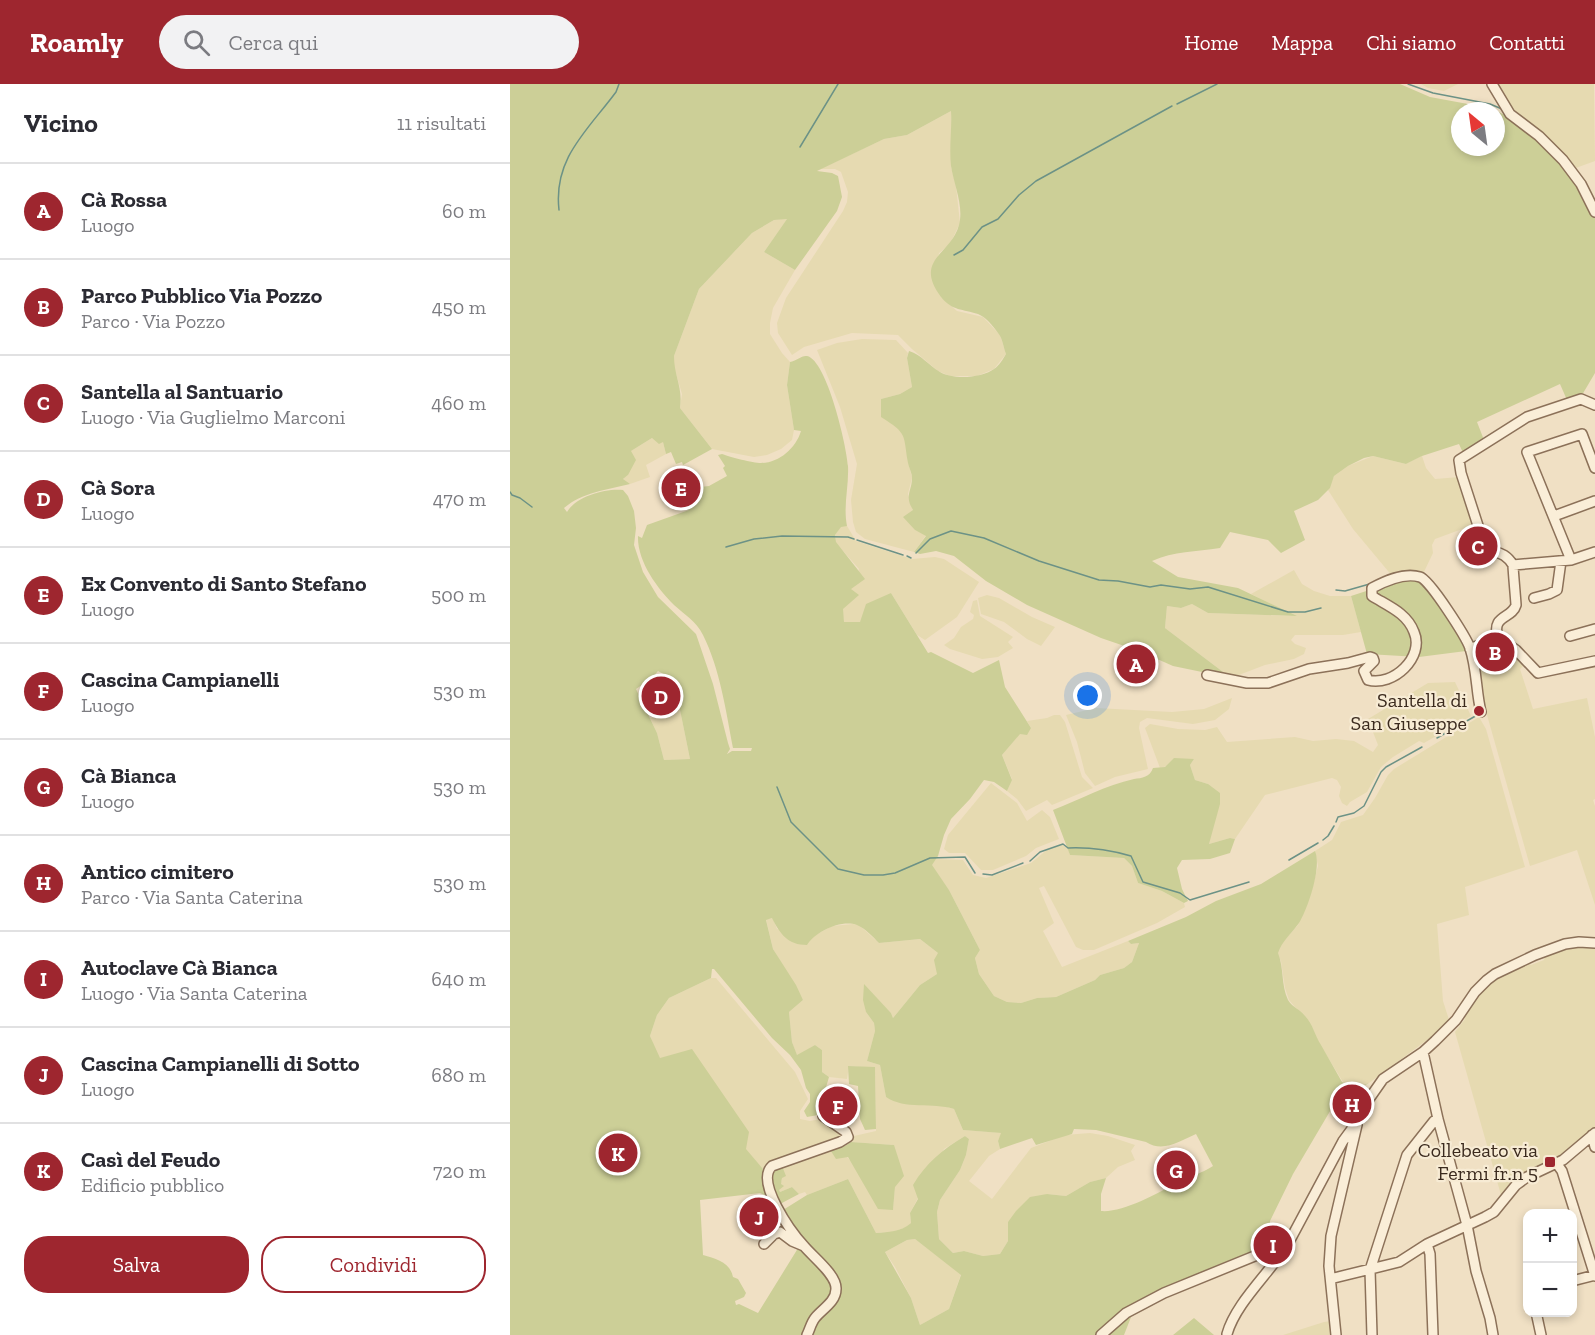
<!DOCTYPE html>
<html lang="it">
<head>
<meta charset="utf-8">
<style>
  body { margin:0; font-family:"Zilla Slab",serif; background:#f2f2f3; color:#2b2b33 }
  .controls { position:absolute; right:18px; bottom:18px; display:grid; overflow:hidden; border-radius:12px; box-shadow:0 3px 9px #0003 }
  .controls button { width:54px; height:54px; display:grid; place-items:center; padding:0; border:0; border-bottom:2px solid #e1e1e2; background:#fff; color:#2b2b33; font:30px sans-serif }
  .compass { position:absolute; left:941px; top:18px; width:54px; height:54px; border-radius:50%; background:#fff; box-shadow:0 3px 9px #0003; rotate:331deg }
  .you { position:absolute; left:578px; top:612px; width:21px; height:21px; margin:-15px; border:4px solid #fff; border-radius:50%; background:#1a73e8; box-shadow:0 0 0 9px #1a73e833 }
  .badge { display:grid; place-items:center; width:39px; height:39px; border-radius:50%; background:#9e262f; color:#fff; font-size:20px; font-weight:700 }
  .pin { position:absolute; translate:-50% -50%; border:3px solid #fff; box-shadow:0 2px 6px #0006 }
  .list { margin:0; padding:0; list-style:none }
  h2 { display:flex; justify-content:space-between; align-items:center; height:78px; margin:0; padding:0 24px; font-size:26px }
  h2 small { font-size:20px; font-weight:400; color:#7c7c81 }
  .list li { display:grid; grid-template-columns:39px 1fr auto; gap:18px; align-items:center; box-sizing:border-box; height:96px; padding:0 24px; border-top:2px solid #e1e1e2 }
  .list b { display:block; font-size:22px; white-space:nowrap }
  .list p { margin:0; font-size:20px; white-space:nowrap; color:#7c7c81 }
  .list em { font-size:20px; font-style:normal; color:#7c7c81 }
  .actions { display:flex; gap:12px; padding:18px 24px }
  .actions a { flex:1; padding:14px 0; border:2px solid #9e262f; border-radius:24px; text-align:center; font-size:21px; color:#9e262f }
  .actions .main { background:#9e262f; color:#fff }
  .icon { flex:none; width:33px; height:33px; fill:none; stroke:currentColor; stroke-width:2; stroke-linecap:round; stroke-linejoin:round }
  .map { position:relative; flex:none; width:1085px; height:1251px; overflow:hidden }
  header { display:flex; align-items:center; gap:36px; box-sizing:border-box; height:84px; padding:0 30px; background:#9e262f; color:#fff }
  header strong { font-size:28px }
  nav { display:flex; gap:33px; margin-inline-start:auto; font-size:21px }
  .search { width:420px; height:54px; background:#f2f2f3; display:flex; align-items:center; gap:15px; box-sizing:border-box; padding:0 21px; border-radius:33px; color:#7c7c81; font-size:22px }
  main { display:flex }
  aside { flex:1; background:#fff }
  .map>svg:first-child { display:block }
</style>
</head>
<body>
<header>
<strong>Roamly</strong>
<div class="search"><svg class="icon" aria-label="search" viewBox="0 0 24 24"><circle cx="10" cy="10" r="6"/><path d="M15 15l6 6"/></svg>Cerca qui</div>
<nav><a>Home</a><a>Mappa</a><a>Chi siamo</a><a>Contatti</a></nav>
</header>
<main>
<aside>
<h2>Vicino<small>11 risultati</small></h2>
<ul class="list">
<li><span class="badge">A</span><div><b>Cà Rossa</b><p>Luogo</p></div><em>60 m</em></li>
<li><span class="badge">B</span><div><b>Parco Pubblico Via Pozzo</b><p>Parco · Via Pozzo</p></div><em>450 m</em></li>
<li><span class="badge">C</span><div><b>Santella al Santuario</b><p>Luogo · Via Guglielmo Marconi</p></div><em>460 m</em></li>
<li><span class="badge">D</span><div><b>Cà Sora</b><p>Luogo</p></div><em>470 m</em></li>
<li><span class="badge">E</span><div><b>Ex Convento di Santo Stefano</b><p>Luogo</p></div><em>500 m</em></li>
<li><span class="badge">F</span><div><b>Cascina Campianelli</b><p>Luogo</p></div><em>530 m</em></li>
<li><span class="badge">G</span><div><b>Cà Bianca</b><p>Luogo</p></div><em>530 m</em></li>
<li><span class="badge">H</span><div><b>Antico cimitero</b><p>Parco · Via Santa Caterina</p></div><em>530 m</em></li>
<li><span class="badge">I</span><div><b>Autoclave Cà Bianca</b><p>Luogo · Via Santa Caterina</p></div><em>640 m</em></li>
<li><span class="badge">J</span><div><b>Cascina Campianelli di Sotto</b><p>Luogo</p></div><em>680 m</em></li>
<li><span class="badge">K</span><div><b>Casì del Feudo</b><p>Edificio pubblico</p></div><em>720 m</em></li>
</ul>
<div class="actions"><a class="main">Salva</a><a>Condividi</a></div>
</aside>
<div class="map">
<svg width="1085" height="1251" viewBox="0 0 1085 1251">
  <rect width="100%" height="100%" fill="#f0e0c4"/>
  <path fill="#e6dab1" d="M911 0H948L934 7 918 4Z
    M983 0H1084L1085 77 1063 85 1000 28Z
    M441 27V83L446 102 450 139 440 160 429 169 424 198 432 214 447 227 473 233 490 251 496 270 484 285 467 292H440L428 287 402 265 388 251 342 249 294 263 282 271 268 249 267 239 276 214 333 127 337 118 338 108 331 88 325 85H310L374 55 397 51Z
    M278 134 254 168 285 186 263 224 260 239V250L272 269 280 278 277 301 284 346 282 356 271 365 257 371 244 373 202 365 170 324 172 310 164 283V272L189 205 242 149 264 136Z
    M352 255 386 256 398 269 397 274 402 303 390 310 371 315 391 345 397 361 398 377 402 394 398 410 403 427 405 446 416 451 404 468 355 455 346 448 343 438 341 416 347 380 330 323 307 266 327 259Z
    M142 354 153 358 156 370 136 381 140 393 120 400 115 398 113 395 118 391 121 367Z
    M863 372 896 380 912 372 916 384 925 395 949 393 970 456H967L963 441 925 455 922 461 923 469 912 492 883 493 843 445 818 406 824 392 838 382Z
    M331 442H337L346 457 402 475 425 473 434 475 469 498 447 533 415 556 407 551 381 509 350 538 334 539 332 525 349 485 326 459 325 451Z
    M784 486 792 500 804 507 820 512H841L851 548 833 551H785L781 556 785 560 796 564 794 570 784 575 755 581 721 594 655 544 657 522 671 524 682 520 698 529 785 532 741 510Z
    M477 511 489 514 522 533 545 543 531 562 517 555 494 538 471 530 468 514Z
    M467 516 470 532 503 553 498 558 503 564 488 573 472 575 440 565 434 561 444 554 451 543 463 535 464 531 460 528 463 517Z
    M1008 571 1015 580 1010 585 1023 625 1077 614 1085 653V715L1083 716 1085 722V821L1067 766 1020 782 973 617 968 582Z
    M945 598 961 632 914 659 909 657 883 673 871 683 857 708 840 718 837 722 832 719 829 712 831 703 827 696 822 694 755 711 725 755 720 754 699 760 700 751 698 700 685 696 680 681 684 675 650 684 635 644 640 640 668 645 695 646 707 643 717 658 785 653 803 657 826 655 844 657 863 668 868 661 858 635 918 599Z
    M722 614 719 625 705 636 683 640 637 634 630 638 629 644 638 685 605 693 585 702 575 689 567 658 556 631 586 624 662 628 694 625Z
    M169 621 180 675 154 676 147 649 140 634 146 633 154 626Z
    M544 631H550L555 638 572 693 583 704 542 721 537 716 516 727 507 715 497 707 502 695 492 671 510 649 521 644 517 637 537 634Z
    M969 633 976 645 1015 783 955 803 959 831 927 840 933 917 940 939 859 999 847 1003 839 1001 833 998 809 959 802 943 779 916 775 904 771 877 767 870 770 861 788 841 800 812 808 782 805 767 822 756 831 738 853 731 865 714 878 691 884 685Z
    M481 699 507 719 517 737 532 726 540 733 549 755 526 764 516 772 483 786H471L455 769H439L434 765 438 751Z
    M553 761 558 765 560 771 614 774 622 782 628 799 652 807 674 819 675 823 647 839 584 866H573L566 863 534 802 529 804 544 839 533 847 552 883 618 857 621 860 629 859 622 878 614 884 590 891 585 896 546 913 527 914 511 919 497 918 484 912 469 890 465 874 470 866 439 806 421 781 426 775 453 776 463 791 476 794 521 779 538 765Z
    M263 834 267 845 302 853 322 842 343 840 349 841 369 859 410 855 428 869 427 890 410 901 383 934 381 929 354 901 356 928 364 939 365 947 357 977 370 981 376 1013 400 1020 433 1022 444 1025 453 1046 492 1049 488 1057 490 1065 479 1072 459 1097 482 1115 521 1064 555 1051 580 1049 598 1052 625 1061 621 1067 625 1076 608 1083 596 1094 580 1098 556 1112 537 1110 498 1138V1157L490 1170 473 1172 454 1167 443 1169 429 1155 427 1128 430 1116 450 1086 456 1071 459 1055 455 1052 434 1065 400 1129 401 1139 397 1143 382 1148 366 1149 338 1095 297 1111 295 1108 289 1110 282 1103 270 1108 268 1105 272 1096V1082L319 1064 337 1073 383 1125 385 1103 384 1061 341 1058 344 1052 366 1047 365 984 339 982 337 995 319 993 312 988V966L305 961 287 972 282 958 279 928 293 916 263 865 256 835Z
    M1085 861V1044L1058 1069 1011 1091 991 1111 945 948 955 935 953 930 979 900 978 896 1016 877 1021 881 1034 876 1035 871 1054 864Z
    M201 894H206L285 988 298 1015 290 1027V1035L300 1037 311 1035 332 1050V1052L262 1078 253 1085 149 975 140 952 147 931 159 914Z
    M405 1155 451 1190 439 1225 410 1241 401 1214 385 1183 375 1168 397 1156Z
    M821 1237 823 1251H773L814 1238Z"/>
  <path fill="#cccf97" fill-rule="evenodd" d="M0 0H890L920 13 985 25C991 31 998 31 1005 35L1057 84 1085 132V289L1072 311 1057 316 1050 300 967 338 974 356 954 371 949 360 912 372 896 380 863 372 854 374 838 382 824 392 820 404 808 416 784 427 795 456 771 469 758 456 720 448 710 464C686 468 664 467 642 477L668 493 728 504 787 532 698 529 682 520 671 524 657 522 655 544 721 594 663 582 629 567 591 554 517 521 476 497 444 472 426 467 410 470 404 468 416 452 405 446 393 433 403 426C394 412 402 407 402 394 402 389 399 384 398 379 393 350 398 350 371 333V315L390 310 402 303 397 274 399 267C412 271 418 281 430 288 443 296 472 294 484 285 489 282 493 275 496 270 493 263 493 255 488 249 483 242 476 233 468 230 453 225 442 227 431 213 403 175 441 171 449 141 454 122 444 101 441 82 439 64 442 45 441 27L397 51 374 55 307 87 322 89 328 92 332 113 327 127 285 186 254 168 277 135 264 136 242 149 189 205 164 272C164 293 173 302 170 324L202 365 173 381 172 378 166 380 161 368 156 370 153 358 149 360 142 354 121 367 126 376 118 391 113 395 120 400C97 406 73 408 54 424L57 428C66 412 97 404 113 406L118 412 124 427 126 444 124 461 133 488 148 513 186 550 203 600 218 659 220 665 217 670 222 667H241L242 664H223C216 627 210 585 193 551 186 537 175 531 164 521 147 504 127 477 128 452L132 454 137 441 179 426 190 403 199 402 217 392 213 384 215 382 208 371 212 370C220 373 243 379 251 379 269 379 286 364 291 347L284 346 277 301 280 278C286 277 292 271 297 272 317 276 337 363 338 382 339 403 333 421 337 442L331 443 325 451 326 458 355 495 341 505 349 511 333 525 334 538H350L356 520 381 509 418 569 421 568 463 589 489 576 495 603 521 644 517 651 510 650 492 671 502 696 497 707 484 698 474 696 460 715 441 735 434 751 428 772 422 781 439 806 470 866 465 874 469 890 484 912 497 918 511 919 527 914 546 913 585 896 590 891 614 884 622 878 629 859 621 860 618 857 676 833 706 817 751 800 805 767C812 783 798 824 789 839 781 850 772 857 768 869 774 884 771 901 778 916 783 924 790 925 795 932 803 940 805 952 811 961 818 973 825 986 832 998L847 1003 859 999 826 1017 783 1090 760 1137V1143L769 1148 766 1155 771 1158 765 1162 764 1158 760 1160 761 1163 674 1198 587 1251H300L330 1203 273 1126 297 1111 338 1095 366 1149C378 1148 391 1148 401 1139L400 1129 408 1115 403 1101C416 1079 433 1065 455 1052L459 1055 456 1071 450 1086 430 1116 427 1128 429 1155 443 1169 454 1167 473 1172 490 1170 498 1157V1138L506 1127 520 1113 537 1110 556 1112 580 1098 596 1094 591 1110V1127C612 1129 646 1110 665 1100 677 1093 691 1090 703 1082L686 1050C670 1057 653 1069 636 1058L586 1046 564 1045 562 1050 526 1061 522 1054 490 1065 488 1057 491 1049 453 1046 444 1025C422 1018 395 1026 376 1013L370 981 357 977 365 947 364 939 356 928 353 916 354 900 381 929 383 934 410 901 427 890 424 876 428 869 410 855 369 859C363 853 355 844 347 841 331 835 305 848 297 861 278 861 270 850 262 834L256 836 263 865 286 901 293 916 279 928 282 958 287 971 305 961 312 966V988L319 993 308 1031 297 1033 294 1027 300 1018V1010L296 1004 291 986 280 971 262 954 204 885H202L201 894 159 914 147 931 140 952 150 974 182 965 239 1048 236 1065 253 1085 257 1112 250 1109 190 1116 193 1171C206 1175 220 1178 223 1193L228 1195 236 1209 234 1213 225 1217 226 1221 229 1220 248 1229 290 1161 321 1194 324 1203 318 1215 307 1227 294 1251H0ZM950 27H986V63H950ZM148 587 157 592 161 599V610L169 621 180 675 154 676 147 649 126 605 142 594ZM405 1155 451 1191 439 1225 410 1241 401 1214 375 1168 397 1156Z
    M896 494 915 498 958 560 956 567 909 573 857 570 841 512Z
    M987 557 1008 571 968 582 965 565 983 558 987 560Z
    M664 674 684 675 680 681 685 696 698 700 710 709V720L699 760 720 754 725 755 720 769 700 775 672 776 667 784 672 805 678 817 674 819 652 807 628 799 622 782 614 774 560 771 543 726C569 716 596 701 624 695 632 694 640 693 643 684L655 683Z
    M338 982 365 983 366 1045 355 1046 350 1035 348 1002 339 1000Z
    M843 1009 852 1010 840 1035 832 1032Z
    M341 1058 384 1061 394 1092 385 1103 383 1126 368 1125 338 1073 326 1075 319 1064 272 1082 276 1092 272 1094 271 1100 274 1102 269 1106 270 1108 282 1103 289 1110 270 1120C263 1110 252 1093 263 1083L322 1063 335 1062Z
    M623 1228 614 1251H599L602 1246Z
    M684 1234 704 1251H663Z"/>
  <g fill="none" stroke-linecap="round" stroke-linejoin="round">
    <path stroke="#6c9286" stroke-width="1.5" d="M898 0 923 9 980 20 992 25
      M667 20 707 0
      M290 63 328 0
      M49 126C43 74 78 46 106 8L109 0
      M444 171 453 166 472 143 488 135 509 111 526 97 662 22
      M0 408 2 411 10 414 22 423
      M347 456 393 471
      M216 463 244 455 272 452 338 453 344 455
      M406 469 420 455 441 447 474 454 529 477 589 496 608 497 640 503 651 501 680 505 698 503 778 528H795L811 524
      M397 472 401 474
      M826 506 835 507 863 499
      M927 654 969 630
      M267 703 281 738 328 785 354 791H373L385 789 420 774 455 773 465 789
      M826 738 828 733 844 729 854 722 871 688 876 683 912 663
      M813 756 818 752 824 742
      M779 776 808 759
      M520 777 530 768 553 760 558 764C580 763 600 766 621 772L633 798 670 809 680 816 739 798
      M473 790 482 791 513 779"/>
    <g stroke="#8c7159" stroke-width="12">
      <path id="minor" d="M982 0 1000 30 1029 52 1053 76 1071 100 1085 128
        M1085 321 1071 315 1017 333 949 376 951 389 972 454 971 458C980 472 992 463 1003 481L1061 476 1085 468
        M1044 432 1085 417
        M1061 476 1017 368 1072 350 1085 384
        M1024 514 1039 510 1047 506 1051 477
        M1060 552 1085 545
        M988 553C981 531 1002 535 1006 521 1006 518 1003 486 1003 481
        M960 565 988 553 1006 566 1028 589 1085 577
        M697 591 737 599H758L799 585 838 579 860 573 863 574 864 577 854 587 858 596C883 603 915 573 904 548 897 529 878 522 862 512V504C875 497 894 488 910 493 920 496 956 553 960 564 967 585 966 608 971 628
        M913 968 928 1035 957 1141 966 1187 980 1234 983 1251
        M1082 1051 1085 1063
        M1047 1080 1052 1087 1085 1192
        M254 1160 264 1150 270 1148 282 1157 294 1162
        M917 1160 920 1170 923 1251
        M821 1193 824 1194 889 1178 917 1160 975 1133 984 1128 1006 1101 1017 1093 1053 1076 1085 1049
        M1062 1197 1085 1191
        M1026 1228 1031 1251
        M717 1250C726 1218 761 1188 779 1158
        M297 1251C300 1245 301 1239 305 1234 312 1225 326 1218 326 1205 327 1191 302 1172 294 1162 281 1148 245 1098 262 1082L330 1058 338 1053 336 1048 313 1032
        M591 1251 616 1229 654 1209 779 1158 833 1057 847 1038 859 1015 873 995 913 968 925 957 946 936 965 908 977 896 985 890 1025 871 1055 860 1069 858 1085 859
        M826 1251 819 1182 821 1152 847 1041
        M862 1251 860 1186 897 1071 924 1037 928 1035"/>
    </g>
    <use href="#minor" stroke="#faeed8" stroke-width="9"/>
  </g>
  <g fill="#9e262f" stroke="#f7ebd4" stroke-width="2">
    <circle cx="969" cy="627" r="6"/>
    <rect x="1034" y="1072" width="12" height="12" rx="3"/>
  </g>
  <g text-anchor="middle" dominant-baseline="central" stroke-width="4.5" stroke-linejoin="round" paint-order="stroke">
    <g font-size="20" fill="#3b2a1e" stroke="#f7ebd4" text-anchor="end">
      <text x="957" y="616">Santella di<tspan x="957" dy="23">San Giuseppe</tspan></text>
      <text x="1028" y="1066">Collebeato via<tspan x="1028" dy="23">Fermi fr.n 5</tspan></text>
    </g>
  </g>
</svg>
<div class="controls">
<button>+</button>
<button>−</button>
</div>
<svg class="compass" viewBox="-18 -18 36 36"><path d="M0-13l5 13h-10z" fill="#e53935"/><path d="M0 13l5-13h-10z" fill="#7c7c81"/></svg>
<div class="you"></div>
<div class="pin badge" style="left:626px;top:580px">A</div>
<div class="pin badge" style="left:985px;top:568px">B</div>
<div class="pin badge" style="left:968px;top:462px">C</div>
<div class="pin badge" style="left:151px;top:612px">D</div>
<div class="pin badge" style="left:171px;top:404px">E</div>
<div class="pin badge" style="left:328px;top:1022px">F</div>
<div class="pin badge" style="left:666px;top:1086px">G</div>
<div class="pin badge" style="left:842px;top:1020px">H</div>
<div class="pin badge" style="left:763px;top:1161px">I</div>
<div class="pin badge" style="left:249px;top:1133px">J</div>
<div class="pin badge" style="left:108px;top:1069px">K</div>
</div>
</main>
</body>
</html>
